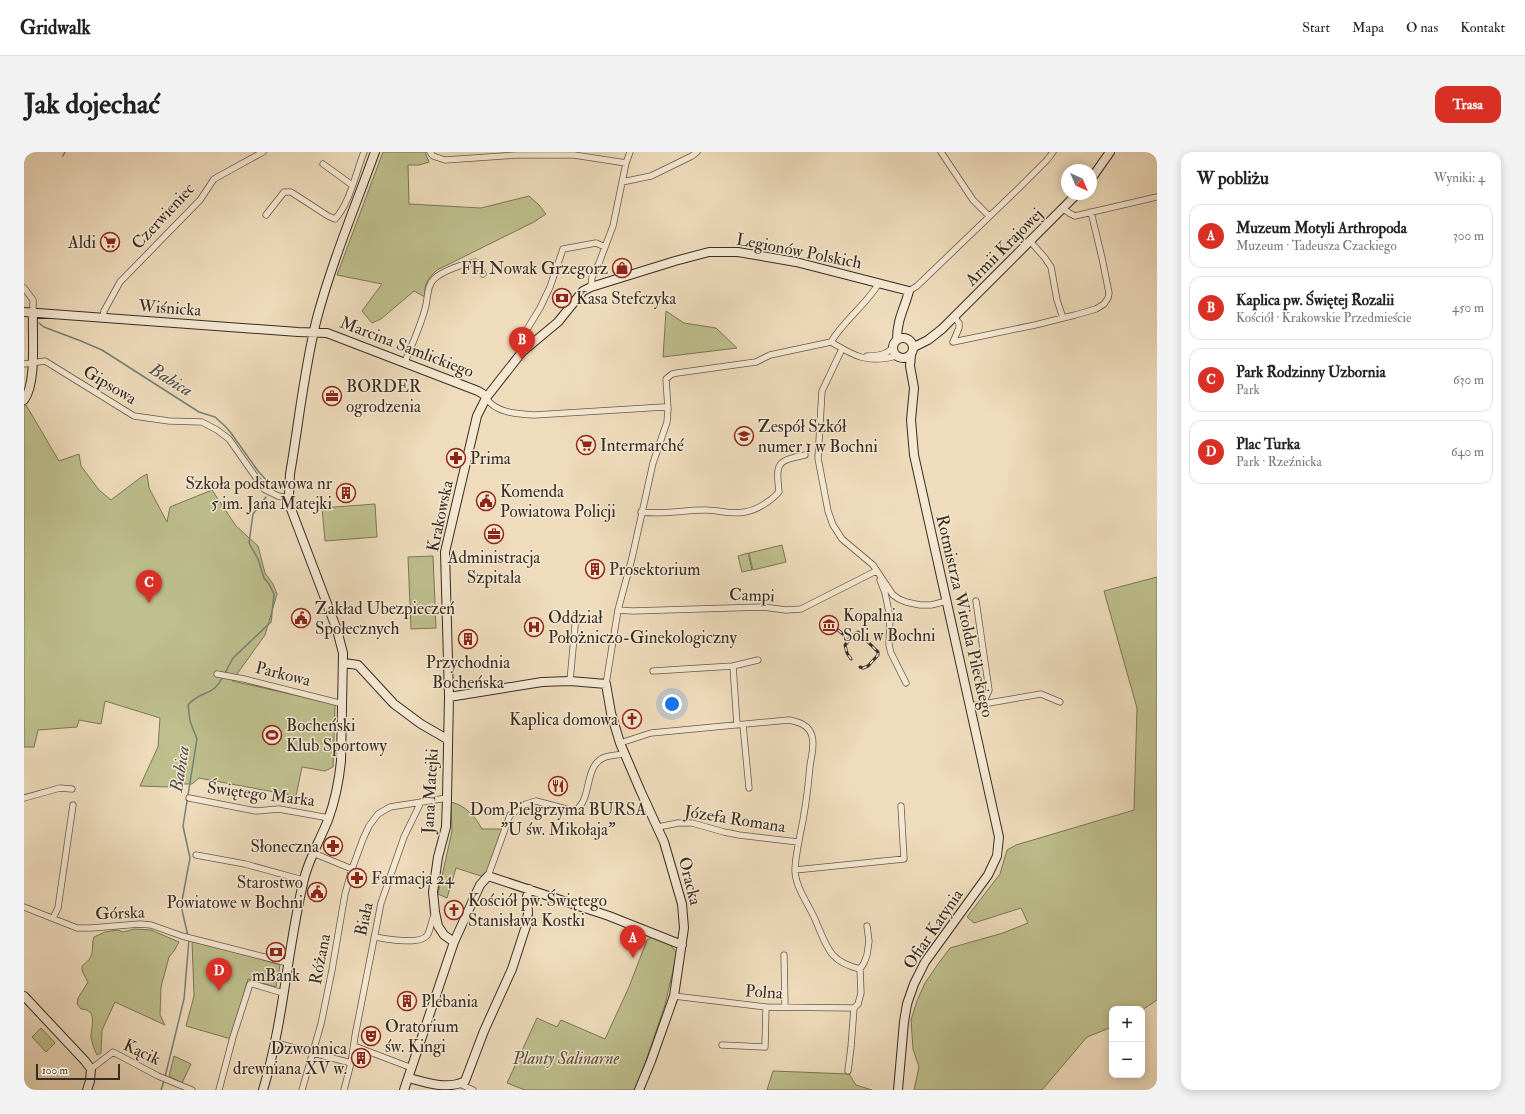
<!DOCTYPE html>
<html lang="pl">
<head>
<meta charset="utf-8">
<style>
  body { margin:0; font-family:"IM FELL Double Pica",serif; background:#f2f2f2; color:#222 }
  .controls { position:absolute; right:12px; bottom:12px; display:grid; overflow:hidden; border-radius:8px; box-shadow:0 2px 10px #0003 }
  .controls button { width:36px; height:36px; display:grid; place-items:center; padding:0; border:0; border-bottom:1px solid #e0e0e0; background:#fff; color:#222; font:20px sans-serif }
  .compass { position:absolute; left:1037px; top:12px; width:36px; height:36px; border-radius:50%; background:#fff; box-shadow:0 2px 10px #0003; rotate:136deg }
  .scale { position:absolute; left:12px; bottom:10px; width:84px; box-sizing:border-box; padding-left:4px; border:2px solid #372c24; border-top:0; font-size:11px; line-height:14px; white-space:nowrap; color:#372c24; -webkit-text-stroke:3px #f5e8d3; paint-order:stroke }
  .you { position:absolute; left:648px; top:552px; width:14px; height:14px; margin:-10px; border:3px solid #fff; border-radius:50%; background:#1a73e8; box-shadow:0 0 0 6px #1a73e833 }
  .badge { display:grid; place-items:center; width:26px; height:26px; border-radius:50%; background:#d93025; color:#fff; font-size:13px; font-weight:700 }
  .pin { position:absolute; translate:-50% -33px; filter:drop-shadow(0 1px 2px #0008) }
  .pin::after { content:''; position:absolute; top:21px; width:14px; height:12px; background:inherit; clip-path:polygon(0 0,100% 0,50% 100%) }
  .list { margin:0; padding:0; list-style:none }
  h2 { display:flex; justify-content:space-between; align-items:center; height:52px; margin:0; padding:0 16px; font-size:17px }
  h2 small { font-size:13px; font-weight:400; color:#767676 }
  .list li { display:grid; grid-template-columns:26px 1fr auto; gap:12px; align-items:center; box-sizing:border-box; height:64px; margin:0 8px 8px; padding:0 8px; border:1px solid #e0e0e0; border-radius:12px }
  .list b { display:block; font-size:15px; white-space:nowrap }
  .list p { margin:0; font-size:13px; white-space:nowrap; color:#767676 }
  .list em { font-size:13px; font-style:normal; color:#767676 }
  .map { position:relative; flex:none; width:1133px; height:938px; overflow:hidden; border-radius:12px }
  header { display:flex; align-items:center; gap:24px; box-sizing:border-box; height:56px; padding:0 20px; background:#fff; border-bottom:1px solid #e0e0e0 }
  header strong { font-size:19px }
  nav { display:flex; gap:22px; margin-inline-start:auto; font-size:14px }
  .intro { display:flex; align-items:center; justify-content:space-between; box-sizing:border-box; height:96px; padding:0 24px }
  h1 { margin:0; font-size:28px }
  .button { padding:10px 18px; border-radius:12px; background:#d93025; color:#fff; font-size:14px; font-weight:700 }
  main { display:flex; gap:24px; padding:0 24px }
  aside { flex:1; background:#fff; border-radius:12px; box-shadow:0 2px 10px #0003 }
  .map>svg:first-child { display:block }
</style>
</head>
<body>
<header>
<strong>Gridwalk</strong>
<nav><a>Start</a><a>Mapa</a><a>O nas</a><a>Kontakt</a></nav>
</header>
<div class="intro"><h1>Jak dojechać</h1><a class="button">Trasa</a></div>
<main>
<div class="map">
<svg width="1133" height="938" viewBox="0 0 1133 938">
  <rect width="100%" height="100%" fill="#efdcbc"/>
  <filter id="stains"><feTurbulence type="fractalNoise" baseFrequency=".005" numOctaves="4"/><feColorMatrix values="0 0 0 0 .2 0 0 0 0 .09 0 0 0 0 .02 0 0 0 .5 -.17"/></filter>
  <radialGradient id="worn" r=".72"><stop offset=".6" stop-color="#630" stop-opacity="0"/><stop offset="1" stop-color="#630" stop-opacity=".3"/></radialGradient>
  <path fill="#bebf8d" stroke="#7a7658" d="M359 0H401L405 10 395 13H384L385 52 457 56 505 44 515 53 522 62 510 70 413 118C403 128 400 131 401 145L390 139 357 167 348 171 338 159 358 132 313 123Z
    M642 159 660 171 692 176 713 196 639 205Z
    M2 253 35 309 55 302 57 314 75 338 87 348 116 326 123 322 125 336 143 370 146 355 188 338 212 374 234 394 241 421 249 432 253 442 241 483 208 529 311 552V554L309 615 301 619 278 615 272 644 175 626 168 632H151L143 635 116 634 134 595 136 566 81 549 77 572 55 568 53 575 14 578 10 595H0V254Z
    M351 352 353 385 301 389 298 356Z
    M758 393 762 410 729 418 725 401Z
    M724 401 728 418 718 420 714 404Z
    M409 404 412 476 387 477 384 405Z
    M1133 425V848L1118 858V857H1088V875L1063 885 1018 938H890L895 915 889 897 887 868 893 849 901 831 914 812 926 796 979 781 1004 771 997 756 950 771 943 765 976 722 983 698 992 693 1110 658 1113 556 1080 439Z
    M427 650C442 654 451 664 458 677H479L463 721 457 724 432 716 423 746 414 742 428 679Z
    M111 777 127 778 155 790 150 799 145 805 137 835 136 863 141 873 91 850 78 878 77 901 73 903C70 897 68 891 67 885 67 878 71 865 66 860 64 858 60 857 57 857L53 852 54 846 64 830C50 807 64 817 68 801 69 796 68 790 70 785L81 780 94 778 99 780Z
    M628 785 646 793 653 801 641 853 612 938H501L483 931 513 866 533 875 537 868 581 887 605 835 623 788Z
    M170 787 256 813 252 835 224 827 207 887 162 874 170 844 168 789Z
    M17 876 31 891 22 900 8 885Z
    M150 904 167 912 158 931 145 924Z
    M749 919 825 922 832 933 848 938H743Z"/>
  <g fill="none" stroke-linecap="round" stroke-linejoin="round">
    <path stroke="#728278" stroke-width="1.5" d="M39 4 41 0
      M15 171 20 175 57 189 78 198 175 260 191 265 201 274 207 281 234 319 245 331
      M201 521 209 506 247 470 250 442 245 432 240 426 234 407 225 391 229 362 242 345
      M164 784 157 754 166 706 159 674 173 587 166 569 164 553C177 537 189 546 199 524
      M141 925 160 847 165 787
      M137 938 140 929"/>
    <g stroke="#65584a" stroke-width="7">
      <path id="street" d="M406 0 409 4 421 8 493 3H550L602 11
        M917 0 949 48 965 64
        M299 12 328 33
        M598 30 627 24 668 4 673 0
        M1040 57 1045 61 1051 64 1133 45
        M242 63 260 40H267L304 64 311 67C326 51 332 20 340 0
        M1006 89 1021 106 1027 115 1033 148 1039 166
        M567 135 568 125 575 111 589 74 602 11 606 0
        M0 136 9 148V161
        M885 139 893 134 995 36 1023 8 1029 0
        M79 166 80 159 96 130 176 48 190 27 239 0
        M807 190C820 168 842 153 855 131
        M929 190 1011 173 1051 163 1072 157 1080 152 1084 146 1085 141 1078 106 1067 60
        M929 190 935 176V171L930 165
        M502 195 499 191 502 179 516 156 526 135 539 97 572 91 581 95
        M818 197 798 239 794 306 804 359 809 373 818 387 849 413 869 443 875 447 882 450 896 453H907L923 449
        M843 204C854 204 862 203 869 195
        M381 210C388 192 398 171 402 153 404 144 403 134 410 127 418 119 441 111 452 110L459 122
        M0 212 21 209 110 264 145 269 178 270 193 278 205 287 240 337 254 344 265 346
        M462 246C472 261 493 262 510 263L640 255 644 257 643 270 629 311 608 406 594 458 582 532
        M644 257 642 227 648 222 653 221 732 210 746 203 807 190C830 204 844 212 872 204
        M617 360C639 363 660 358 681 358 695 358 707 363 721 360 733 358 747 349 755 340 752 311 752 309 781 303
        M856 428 861 441 866 465 865 493 867 501 882 531
        M594 458 608 459 739 455 762 458 777 457 852 419
        M709 514 734 508
        M629 519 709 514 713 573
        M193 522 220 527 319 552
        M546 529 552 463
        M959 552 1017 542 1036 550
        M946 554 959 552 965 538 952 449
        M719 573 725 636
        M596 591 627 581 765 568C775 570 785 573 788 584 791 594 787 605 786 614 784 637 781 661 776 683 774 695 771 707 771 719 772 738 787 755 793 772 804 798 807 810 836 817
        M0 646 36 636 48 637
        M165 646 232 659 255 657 305 666
        M634 675 654 671H668L700 680 715 683 774 690
        M289 701 328 717
        M172 703 221 712 279 728
        M771 718 880 707 877 654
        M464 724 486 663 502 652 512 649 550 659C569 649 559 616 579 606 585 603 594 603 600 602
        M0 755 53 776H67L116 772 127 773 158 784 264 811
        M29 766 34 756 49 653
        M351 785C363 787 398 794 404 782 407 775 408 767 411 761
        M760 803 761 855
        M650 844 742 855 830 856
        M252 891 327 911
        M698 893 741 895 742 855
        M330 894 388 916
        M67 917 89 900 134 924 168 938
        M824 919 827 895 830 856 834 852 837 841 836 817 840 811 843 803 845 789 843 774
        M438 933 449 938
        M195 938 209 885 226 832H229L259 841
        M278 938 297 872 308 818 321 742 328 717 339 687 345 674 354 662 366 655 423 646
        M320 938 327 911 331 884 357 751 380 685 397 650"/>
    </g>
    <g stroke="#372c24" stroke-width="10">
      <path id="secondary" d="M1067 27 1086 0
        M0 160 274 180 303 181 454 239 459 242 462 246
        M869 196a10 10 0 1 1 20 0a10 10 0 1 1-20 0Z
        M890 195 904 188 918 177 1053 42
        M0 248C13 231 8 183 9 161
        M320 511 334 513 370 552 397 572 423 587
        M425 545 518 530 546 529 582 532 587 561 596 591 617 640 640 690 658 752 660 776 650 844 627 909 615 938
        M430 790 420 783 414 774 411 760 409 740 414 705 422 675 423 646 425 545 421 400 453 264 462 246 498 200 534 170 559 139 567 135 651 109 685 100H714L772 110 885 139C880 158 873 167 873 188
        M0 844 61 909 67 917 66 929 63 938
        M385 926C403 931 425 938 441 929L460 879 488 817 502 774 504 761 503 745 505 737
        M239 938C260 869 263 797 280 727 285 707 296 688 304 668 311 649 315 629 317 609L319 501 313 478 267 357 265 342 266 322C275 270 280 217 293 166 308 110 331 55 351 0
        M380 938 430 790 456 733 464 724 585 764 658 793
        M874 938 880 870 883 852 890 832 901 810 964 723 973 704 975 685 890 303 887 268 890 236 886 214 887 203"/>
    </g>
    <use href="#street" stroke="#f5e8d3" stroke-width="5.5"/>
    <use href="#secondary" stroke="#f5e8d3" stroke-width="8"/>
    <g stroke="#372c24" stroke-width="3">
      <path id="rail" d="M814 478 824 486 834 480 854 500V503L844 514 839 516 836 515
        M827 507 823 501 821 493 829 484"/>
    </g>
    <use href="#rail" stroke="#f5e8d3" stroke-width="1.5" stroke-dasharray="4.5" stroke-linecap="butt"/>
  </g>
  <defs>
    <g id="supermarket-ring" transform="scale(1)"><circle r="9.5" fill="#f5e8d3" stroke="#8f2418" stroke-width="1.5"/><path d="M-6-5.5h2.5l.6 2H6L4.5 2H-2.5L-4.4-4H-6ZM-1.5 3.2a1.3 1.3 0 1 0 .1 0ZM3 3.2a1.3 1.3 0 1 0 .1 0Z" fill="#8f2418"/></g>
    <g id="shop-ring" transform="scale(1)"><circle r="9.5" fill="#f5e8d3" stroke="#8f2418" stroke-width="1.5"/><path d="M-5-2.5h2.3a2.7 3.5 0 0 1 5.4 0H5L5.5 6h-11ZM-1.5-2.5h3a1.5 2.3 0 0 0-3 0Z" fill="#8f2418"/></g>
    <g id="bank-ring" transform="scale(1)"><circle r="9.5" fill="#f5e8d3" stroke="#8f2418" stroke-width="1.5"/><path d="M-6-4H6V4H-6ZM0-2.3a2.3 2.3 0 1 0 0 4.6a2.3 2.3 0 1 0 0-4.6Z" fill="#8f2418"/></g>
    <g id="office-ring" transform="scale(1)"><circle r="9.5" fill="#f5e8d3" stroke="#8f2418" stroke-width="1.5"/><path d="M-6-3h4V-5.5h4V-3h4V5H-6ZM-1-4.5V-3h2v-1.5ZM-6 0V1H6V0Z" fill="#8f2418"/></g>
    <g id="school-ring" transform="scale(1)"><circle r="9.5" fill="#f5e8d3" stroke="#8f2418" stroke-width="1.5"/><path d="M0-5L7-2L0 1L-7-2ZM-4 1L0 2.5L4 1V4Q0 6-4 4Z" fill="#8f2418"/></g>
    <g id="pharmacy-ring" transform="scale(1)"><circle r="9.5" fill="#f5e8d3" stroke="#8f2418" stroke-width="1.5"/><path d="M-2-6h4v4h4v4h-4v4h-4v-4h-4v-4h4Z" fill="#8f2418"/></g>
    <g id="building-ring" transform="scale(1)"><circle r="9.5" fill="#f5e8d3" stroke="#8f2418" stroke-width="1.5"/><path d="M-4-6H4V6H1V3H-1V6H-4ZM-2.5-4.3h1.7v1.8h-1.7ZM.8-4.3h1.7v1.8H.8ZM-2.5-1h1.7V.8h-1.7ZM.8-1h1.7V.8H.8Z" fill="#8f2418"/></g>
    <g id="civic-ring" transform="scale(1)"><circle r="9.5" fill="#f5e8d3" stroke="#8f2418" stroke-width="1.5"/><path d="M-.6-6.5H3V-4.5H.6V-3L4-1V1h2V6H-6V1h2V-1L-.6-3ZM-1.2 2.5V6h2.4V2.5Z" fill="#8f2418"/></g>
    <g id="museum-ring" transform="scale(1)"><circle r="9.5" fill="#f5e8d3" stroke="#8f2418" stroke-width="1.5"/><path d="M0-6L6-3V-2H-6V-3ZM-5-1h2V3h-2ZM-1-1h2V3h-2ZM3-1h2V3H3ZM-6 4H6V6H-6Z" fill="#8f2418"/></g>
    <g id="hospital-ring" transform="scale(1)"><circle r="9.5" fill="#f5e8d3" stroke="#8f2418" stroke-width="1.5"/><path d="M-5-5h3v3.5h4V-5h3V5h-3V1.5h-4V5h-3Z" fill="#8f2418"/></g>
    <g id="church-ring" transform="scale(1)"><circle r="9.5" fill="#f5e8d3" stroke="#8f2418" stroke-width="1.5"/><path d="M-1.2-6h2.4v3.5h3.3v2.4h-3.3V6h-2.4V-.1h-3.3v-2.4h3.3Z" fill="#8f2418"/></g>
    <g id="stadium-ring" transform="scale(1)"><circle r="9.5" fill="#f5e8d3" stroke="#8f2418" stroke-width="1.5"/><path d="M0-5a6.5 5 0 1 0 0 10a6.5 5 0 1 0 0-10ZM-3.5-1.8h7v3.6h-7Z" fill="#8f2418"/></g>
    <g id="restaurant-ring" transform="scale(1)"><circle r="9.5" fill="#f5e8d3" stroke="#8f2418" stroke-width="1.5"/><path d="M-5-6h1v4h1v-4h1v4h1v-4h1v5L-1.5 .5V6h-2V.5L-5-1ZM5-6V6H3V1.5H1.5Q1.5-4 5-6Z" fill="#8f2418"/></g>
    <g id="theatre-ring" transform="scale(1)"><circle r="9.5" fill="#f5e8d3" stroke="#8f2418" stroke-width="1.5"/><path d="M-5-5.5Q0-4 5-5.5V0Q5 5 0 6Q-5 5-5 0ZM-3.3-2.5H-1v1.5H-3.3ZM1-2.5H3.3v1.5H1ZM-2.8 1Q0 5.5 2.8 1Z" fill="#8f2418"/></g>
  </defs>
  <g fill-rule="evenodd">
    <use href="#supermarket-ring" x="86" y="90"/>
    <use href="#shop-ring" x="598" y="116"/>
    <use href="#bank-ring" x="538" y="146"/>
    <use href="#office-ring" x="308" y="244"/>
    <use href="#school-ring" x="720" y="284"/>
    <use href="#supermarket-ring" x="562" y="293"/>
    <use href="#pharmacy-ring" x="432" y="306"/>
    <use href="#building-ring" x="322" y="341"/>
    <use href="#civic-ring" x="462" y="349"/>
    <use href="#office-ring" x="470" y="382"/>
    <use href="#building-ring" x="571" y="417"/>
    <use href="#civic-ring" x="277" y="466"/>
    <use href="#museum-ring" x="805" y="473"/>
    <use href="#hospital-ring" x="510" y="475"/>
    <use href="#building-ring" x="444" y="487"/>
    <use href="#church-ring" x="608" y="567"/>
    <use href="#stadium-ring" x="248" y="583"/>
    <use href="#restaurant-ring" x="534" y="634"/>
    <use href="#pharmacy-ring" x="309" y="694"/>
    <use href="#pharmacy-ring" x="333" y="726"/>
    <use href="#civic-ring" x="293" y="740"/>
    <use href="#church-ring" x="430" y="758"/>
    <use href="#bank-ring" x="252" y="800"/>
    <use href="#building-ring" x="383" y="849"/>
    <use href="#theatre-ring" x="347" y="884"/>
    <use href="#building-ring" x="337" y="906"/>
  </g>
  <g text-anchor="middle" dominant-baseline="central" stroke-width="3" stroke-linejoin="round" paint-order="stroke">
    <g font-size="17" fill="#372c24" stroke="#f5e8d3">
      <text transform="translate(139 64) rotate(-47)">Czerwieniec</text>
      <text transform="translate(980 95) rotate(-45)">Armii Krajowej</text>
      <text transform="translate(775 99) rotate(11)">Legionów Polskich</text>
      <text transform="translate(146 156) rotate(4)">Wiśnicka</text>
      <text transform="translate(383 195) rotate(21)">Marcina Samlickiego</text>
      <text transform="translate(86 233) rotate(31)">Gipsowa</text>
      <text transform="translate(416 364) rotate(-78)">Krakowska</text>
      <text transform="translate(728 443) rotate(2)">Campi</text>
      <text transform="translate(941 464) rotate(77)">Rotmistrza Witolda Pileckiego</text>
      <text transform="translate(259 522) rotate(14)">Parkowa</text>
      <text transform="translate(406 639) rotate(-87)">Jana Matejki</text>
      <text transform="translate(237 642) rotate(7)">Świętego Marka</text>
      <text transform="translate(711 667) rotate(9)">Józefa Romana</text>
      <text transform="translate(666 729) rotate(76)">Oracka</text>
      <text transform="translate(96 761) rotate(-2)">Górska</text>
      <text transform="translate(340 767) rotate(-78)">Biała</text>
      <text transform="translate(909 777) rotate(-56)">Ofiar Katynia</text>
      <text transform="translate(296 807) rotate(-79)">Różana</text>
      <text transform="translate(740 840) rotate(4)">Polna</text>
      <text transform="translate(118 900) rotate(25)">Kącik</text>
    </g>
    <g font-size="17" fill="#372c24" stroke="#f5e8d3" text-anchor="start">
      <text x="72" y="90" text-anchor="end">Aldi</text>
      <text x="584" y="116" text-anchor="end">FH Nowak Grzegorz</text>
      <text x="552" y="146">Kasa Stefczyka</text>
      <text x="322" y="234">BORDER<tspan x="322" dy="20">ogrodzenia</tspan></text>
      <text x="734" y="274">Zespół Szkół<tspan x="734" dy="20">numer 1 w Bochni</tspan></text>
      <text x="576" y="293">Intermarché</text>
      <text x="446" y="306">Prima</text>
      <text x="308" y="331" text-anchor="end">Szkoła podstawowa nr<tspan x="308" dy="20">5 im. Jana Matejki</tspan></text>
      <text x="476" y="339">Komenda<tspan x="476" dy="20">Powiatowa Policji</tspan></text>
      <text x="470" y="405" text-anchor="middle">Administracja<tspan x="470" dy="20">Szpitala</tspan></text>
      <text x="585" y="417">Prosektorium</text>
      <text x="291" y="456">Zakład Ubezpieczeń<tspan x="291" dy="20">Społecznych</tspan></text>
      <text x="819" y="463">Kopalnia<tspan x="819" dy="20">Soli w Bochni</tspan></text>
      <text x="524" y="465">Oddział<tspan x="524" dy="20">Położniczo-Ginekologiczny</tspan></text>
      <text x="444" y="510" text-anchor="middle">Przychodnia<tspan x="444" dy="20">Bocheńska</tspan></text>
      <text x="594" y="567" text-anchor="end">Kaplica domowa</text>
      <text x="262" y="573">Bocheński<tspan x="262" dy="20">Klub Sportowy</tspan></text>
      <text x="534" y="657" text-anchor="middle">Dom Pielgrzyma BURSA<tspan x="534" dy="20">"U św. Mikołaja"</tspan></text>
      <text x="295" y="694" text-anchor="end">Słoneczna</text>
      <text x="347" y="726">Farmacja 24</text>
      <text x="279" y="730" text-anchor="end">Starostwo<tspan x="279" dy="20">Powiatowe w Bochni</tspan></text>
      <text x="444" y="748">Kościół pw. Świętego<tspan x="444" dy="20">Stanisława Kostki</tspan></text>
      <text x="252" y="823" text-anchor="middle">mBank</text>
      <text x="397" y="849">Plebania</text>
      <text x="361" y="874">Oratorium<tspan x="361" dy="20">św. Kingi</tspan></text>
      <text x="323" y="896" text-anchor="end">Dzwonnica<tspan x="323" dy="20">drewniana XV w.</tspan></text>
    </g>
    <g font-size="17" font-style="italic" fill="#59513e" stroke="#f5e8d3">
      <text x="542" y="906">Planty Salinarne</text>
    </g>
    <g font-size="18" font-style="italic" fill="#505047" stroke="#f5e8d3">
      <text transform="translate(147 228) rotate(32)">Babica</text>
      <text transform="translate(156 617) rotate(-81)">Babica</text>
    </g>
  </g>
  <rect width="100%" height="100%" filter="url(#stains)"/>
  <rect width="100%" height="100%" fill="url(#worn)"/>
</svg>
<div class="controls">
<button>+</button>
<button>−</button>
</div>
<svg class="compass" viewBox="-18 -18 36 36"><path d="M0-13l5 13h-10z" fill="#e53935"/><path d="M0 13l5-13h-10z" fill="#767676"/></svg>
<div class="scale">100 m</div>
<div class="you"></div>
<div class="pin badge" style="left:609px;top:806px">A</div>
<div class="pin badge" style="left:498px;top:208px">B</div>
<div class="pin badge" style="left:125px;top:451px">C</div>
<div class="pin badge" style="left:195px;top:839px">D</div>
</div>
<aside>
<h2>W pobliżu<small>Wyniki: 4</small></h2>
<ul class="list">
<li><span class="badge">A</span><div><b>Muzeum Motyli Arthropoda</b><p>Muzeum · Tadeusza Czackiego</p></div><em>300 m</em></li>
<li><span class="badge">B</span><div><b>Kaplica pw. Świętej Rozalii</b><p>Kościół · Krakowskie Przedmieście</p></div><em>450 m</em></li>
<li><span class="badge">C</span><div><b>Park Rodzinny Uzbornia</b><p>Park</p></div><em>630 m</em></li>
<li><span class="badge">D</span><div><b>Plac Turka</b><p>Park · Rzeźnicka</p></div><em>640 m</em></li>
</ul>
</aside>
</main>
</body>
</html>
